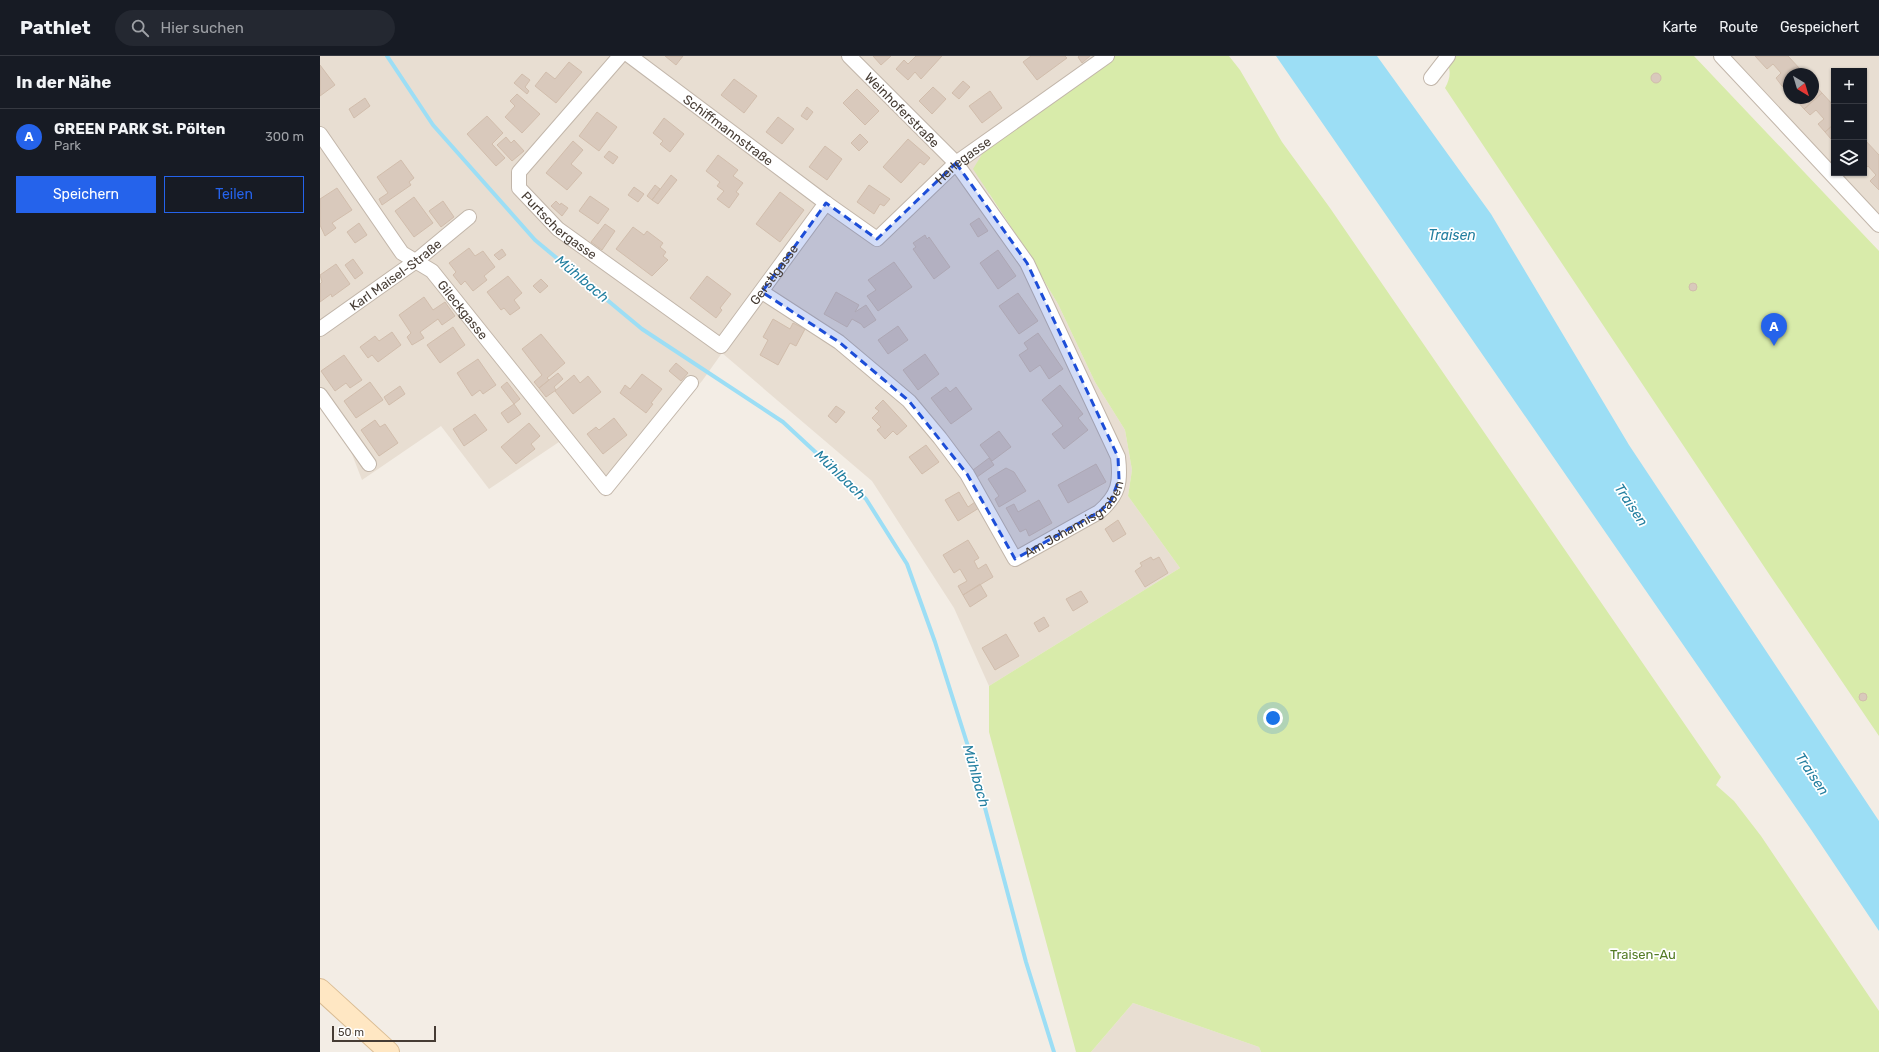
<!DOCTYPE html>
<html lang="de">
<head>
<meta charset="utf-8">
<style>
  body { margin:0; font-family:Rubik,sans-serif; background:#242831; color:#f1f3f6 }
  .controls { position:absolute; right:12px; top:12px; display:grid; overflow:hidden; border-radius:0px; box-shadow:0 1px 3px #0004 }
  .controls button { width:36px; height:36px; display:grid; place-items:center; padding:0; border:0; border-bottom:1px solid #363941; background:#171b24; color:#f1f3f6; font:20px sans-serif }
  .compass { position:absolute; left:1463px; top:12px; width:36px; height:36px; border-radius:50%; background:#171b24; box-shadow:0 1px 3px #0004; rotate:142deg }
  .scale { position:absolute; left:12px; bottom:10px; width:104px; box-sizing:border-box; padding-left:4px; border:2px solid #463c34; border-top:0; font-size:11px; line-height:14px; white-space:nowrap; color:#463c34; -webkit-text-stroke:3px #fff; paint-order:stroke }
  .you { position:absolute; left:953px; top:662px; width:14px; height:14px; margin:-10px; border:3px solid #fff; border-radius:50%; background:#1a73e8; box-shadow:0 0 0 6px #1a73e833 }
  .badge { display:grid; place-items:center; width:26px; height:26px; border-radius:50%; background:#2563eb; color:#fff; font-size:13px; font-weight:700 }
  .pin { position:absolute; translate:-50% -33px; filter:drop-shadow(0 1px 2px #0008) }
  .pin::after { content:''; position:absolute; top:21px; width:14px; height:12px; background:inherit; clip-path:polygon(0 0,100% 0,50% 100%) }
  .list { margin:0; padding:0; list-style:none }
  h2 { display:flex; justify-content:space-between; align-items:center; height:52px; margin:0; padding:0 16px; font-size:17px }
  h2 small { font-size:13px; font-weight:400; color:#9ea1a6 }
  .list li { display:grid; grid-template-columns:26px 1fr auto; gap:12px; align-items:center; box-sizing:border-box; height:56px; padding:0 16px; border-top:1px solid #363941 }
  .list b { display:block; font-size:15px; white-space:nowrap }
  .list p { margin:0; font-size:13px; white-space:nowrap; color:#9ea1a6 }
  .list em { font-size:13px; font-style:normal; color:#9ea1a6 }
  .actions { display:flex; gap:8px; padding:12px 16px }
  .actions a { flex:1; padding:9px 0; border:1px solid #2563eb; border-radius:0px; text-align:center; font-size:14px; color:#2563eb }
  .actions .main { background:#2563eb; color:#fff }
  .icon { flex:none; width:22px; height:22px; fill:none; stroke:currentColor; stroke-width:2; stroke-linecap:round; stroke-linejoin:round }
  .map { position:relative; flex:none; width:1559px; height:996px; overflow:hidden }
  header { display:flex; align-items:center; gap:24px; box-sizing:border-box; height:56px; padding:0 20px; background:#171b24; border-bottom:1px solid #363941 }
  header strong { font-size:19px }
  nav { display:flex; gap:22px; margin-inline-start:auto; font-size:14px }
  .search { width:280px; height:36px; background:#242831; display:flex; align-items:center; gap:10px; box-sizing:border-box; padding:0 14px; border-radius:22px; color:#9ea1a6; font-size:15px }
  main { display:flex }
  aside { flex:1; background:#171b24 }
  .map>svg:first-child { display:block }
</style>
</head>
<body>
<header>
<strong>Pathlet</strong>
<div class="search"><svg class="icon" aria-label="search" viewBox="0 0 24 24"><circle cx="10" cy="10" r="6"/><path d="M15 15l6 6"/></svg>Hier suchen</div>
<nav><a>Karte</a><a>Route</a><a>Gespeichert</a></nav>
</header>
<main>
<aside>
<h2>In der Nähe<small></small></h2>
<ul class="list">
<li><span class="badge">A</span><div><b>GREEN PARK St. Pölten</b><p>Park</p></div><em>300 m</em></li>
</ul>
<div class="actions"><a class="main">Speichern</a><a>Teilen</a></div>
</aside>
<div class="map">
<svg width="1559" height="996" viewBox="0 0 1559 996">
  <rect width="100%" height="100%" fill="#f3ede5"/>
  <path fill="#e8ded2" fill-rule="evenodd" d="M0 0H793L669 138 699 183 738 248 775 326 805 374 812 414 808 440 860 512 669 630 634 552 552 425 402 297 382 325 285 441 239 386 169 433 121 370 42 424 30 393 0 349Z
    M1403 0H1559V168ZM1514 15H1544V117H1514ZM1469 18H1493V42H1469Z
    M813 947 939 991 941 996H771Z"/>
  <path fill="#d8ebaa" d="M793 0H909L920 14 962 86 1010 152 1401 721 1396 729 1414 745 1441 780 1559 955V996H941L939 991 813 947 771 996H756L669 676V630L860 512 808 440 812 414 805 374 775 326 738 248 699 183 653 113 664 95Z
    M1123 0H1374L1559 195V680L1451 521 1125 32C1132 20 1131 10 1123 0Z"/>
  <path fill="#9cdef5" d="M956 0H1057L1171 158 1309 389 1559 765V875L1492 775Z"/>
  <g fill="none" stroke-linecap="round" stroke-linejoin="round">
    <path stroke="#9cdef5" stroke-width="4" d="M67 0 113 69 215 184 322 273 463 366 546 443 587 508 615 586 652 703 706 906 734 996"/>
  </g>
  <path fill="#d9c9bc" stroke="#d1bdac" d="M345 0H363L356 9Z
    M553 0H571L561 9Z
    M596 0H622L601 23 595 16 588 24 576 13 584 4 588 8Z
    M711 0H745L747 2 717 24 703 6Z
    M759 0H770L762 7 758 1Z
    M1435 0H1468L1480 13 1475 18H1469V24L1462 30 1456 22 1461 17 1453 8 1447 13Z
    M249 6 262 16 236 47 215 30 226 16 235 23Z
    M0 9 15 29 0 40Z
    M1331 22a5 5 0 1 1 10 0a5 5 0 1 1-10 0Z
    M202 18 210 24 205 31 209 35 207 38 194 27Z
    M414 23 437 40 424 57 401 39Z
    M1469 24V36L1462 30Z
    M643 25 650 31 639 43 632 37Z
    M1493 27 1502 37 1484 53 1477 45 1480 42H1493Z
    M613 31 626 43 612 58 599 45Z
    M537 33 559 55 545 69 523 47Z
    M670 35 682 52 662 67 649 50Z
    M1502 37 1514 50V68L1505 76 1498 68 1504 63 1496 54 1490 59 1484 53Z
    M197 38 220 58 202 77 185 61 195 50 190 45Z
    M45 42 50 50 34 62 29 53Z
    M487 51 493 56 487 64 481 60Z
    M277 56 297 71 279 95 259 80Z
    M167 60 183 77 172 88 185 102 176 110 147 78Z
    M458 61 474 73 462 88 446 76Z
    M344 62 364 78 350 96 340 88 343 85 333 77Z
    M1514 68V80L1511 83 1505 76Z
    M540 78 548 86 539 95 531 87Z
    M186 81 191 87 194 84 204 95 192 105 177 89Z
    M588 83 610 102 604 109 600 106 581 127 563 111Z
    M1544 83 1559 99V134L1550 125 1556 119 1548 110 1544 114Z
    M253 85 263 94 251 108 262 117 247 134 226 117Z
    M505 90 522 103 507 124 489 111Z
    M289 95 298 101 293 108 284 101Z
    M398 99 418 114 413 120 423 127 416 136 419 138 409 152 397 143 404 135 397 130 400 126 386 115Z
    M81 104 94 122 89 126 91 129 62 149 59 143 68 137 57 121Z
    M351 119 357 124 338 148 332 144Z
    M335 129 340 133 332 144 327 140Z
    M549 129 570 143 564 150 560 148 554 158 537 146Z
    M314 131 324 138 318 146 308 139Z
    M17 132 32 154 12 167 16 172 5 180 0 169V143Z
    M460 136 484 154 460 186 436 168Z
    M270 140 289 153 278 168 259 155Z
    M94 141 113 167 94 181 75 155Z
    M123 145 134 161 121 171 109 155Z
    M236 145 240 149 241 147 248 152 242 160 231 150Z
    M659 162 668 175 658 181 650 168Z
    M39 167 47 179 35 187 27 176Z
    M285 168 295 175 282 194 271 186Z
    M313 171 324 179 327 175 343 187 340 191 346 196 343 200 348 204 332 220 296 193Z
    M605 179 607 183 609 181 630 211 614 223 593 193 596 191 593 187Z
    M149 192 155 200 163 195 175 211 164 220 167 224 153 235 145 225 141 229 133 219 136 216 129 207Z
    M182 193 186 199 179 204 174 199Z
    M678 194 696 220 678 233 660 207Z
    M33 203 43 217 35 223 25 209Z
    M574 206 592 231 558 255 547 240 556 234 548 224Z
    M16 208 30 228 12 241 11 238 0 246V228L2 226 0 219Z
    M188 220 202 237 194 244 200 252 190 259 184 252 181 254 167 236Z
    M387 220 411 238 400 252 402 254 396 262 370 242Z
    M221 223 228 230 220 237 213 230Z
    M1369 231a4 4 0 1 1 8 0a4 4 0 1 1-8 0Z
    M516 236 539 249 535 256 546 249 556 264 544 272 541 268 532 263 527 271 504 258Z
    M698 237 718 265 699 278 679 250Z
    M104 241 113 254 125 246 135 260 122 269 118 263 100 276 104 282 92 289 87 281 91 277 79 259Z
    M453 263 470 273 473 267 485 273 476 290 470 287 458 309 440 299 448 284 443 281Z
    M578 270 588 284 568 298 558 284Z
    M133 271 145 289 120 307 107 289Z
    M72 276 81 289 58 306 52 299 48 302 40 291 55 280 59 285Z
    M718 277 743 313 729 323 720 309 710 316 699 299 708 293 704 287Z
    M221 278 245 307 227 322 229 324 219 332 214 326 222 319 202 293Z
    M605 298 619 318 598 334 583 314Z
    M24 299 42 324 30 332 26 327 15 335 1 315Z
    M158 303 176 329 163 338 160 334 152 340 137 317Z
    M356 307 368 317 361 325 349 315Z
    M238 317 243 323 234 331 236 334 226 341 219 332Z
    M322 318 342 333 331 347 333 348 326 357 300 337 305 329 310 333Z
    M254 319 260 327 268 320 281 336 253 358 235 335Z
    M50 326 63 344 36 362 24 345Z
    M187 326 200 343 194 348 181 331Z
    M740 329 763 358 758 362 768 374 744 393 732 378 743 370 722 344Z
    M80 330 85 338 69 349 64 341Z
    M626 331 630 336 636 331 652 353 631 368 611 342Z
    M563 344 587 370 577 379 573 375 565 383 557 374 561 371 552 362 559 355 555 352Z
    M194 348 201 358 188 367 181 357Z
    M516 350 525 356 516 367 508 360Z
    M155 358 167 374 144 390 133 373Z
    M294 362 307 379 283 398 267 378 276 371 279 374Z
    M55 364 60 371 65 368 78 387 59 400 41 374Z
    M209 367 220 380 211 388 215 393 196 408 181 391Z
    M679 375 691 391 672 405 660 389Z
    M606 389 619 406 602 418 589 401Z
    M669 402 674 409 657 421 653 414Z
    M776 408 786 426 748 447 738 429Z
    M686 412 694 416 706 435 679 451 675 443 679 440 668 423Z
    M639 436 648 451 655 446 659 452 638 465 625 444Z
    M719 444 732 467 709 480 706 473 700 476 686 452 694 448 698 456Z
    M798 464 806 478 793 486 785 473Z
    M648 484 659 502 654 505 658 513 666 508 673 521 643 539 638 530 647 525 640 513 634 517 623 499Z
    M831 501 833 504 839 501 848 517 825 531 815 515 822 510 820 507Z
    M660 528 667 540 650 551 643 539Z
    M761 535 768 546 753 555 746 543Z
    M724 561 729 570 719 576 714 567Z
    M686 578 699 600 675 614 662 592Z
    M1539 641a4 4 0 1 1 8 0a4 4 0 1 1-8 0Z"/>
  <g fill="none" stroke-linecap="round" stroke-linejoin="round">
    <g stroke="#c2b6aa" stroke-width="16">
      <g id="minor">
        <path id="s1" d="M300 0 199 116V132L238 173 401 290 506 147"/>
        <path id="s2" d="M310 0 506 147 557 183 636 107 787 0"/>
        <path d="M1401 0 1559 169"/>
        <path d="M1111 22 1128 0"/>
        <path id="s3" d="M0 78 82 197 112 215 286 432 371 327"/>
        <path id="s4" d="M442 236 519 286 589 345 620 382 647 418 695 503 779 456C799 439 801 426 798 401L707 207 636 107 529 0"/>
        <path id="s5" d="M0 273 96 205 149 161"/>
        <path d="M0 339 49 408"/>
      </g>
    </g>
    <g stroke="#dabc93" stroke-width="22">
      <path id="secondary" d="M0 933 69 996"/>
    </g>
    <use href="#minor" stroke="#fff" stroke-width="14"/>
    <use href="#secondary" stroke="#ffe7c3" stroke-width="20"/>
  </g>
  <path fill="#1d4ed8" fill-opacity="0.2" stroke="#1d4ed8" stroke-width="3" stroke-dasharray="8 5" stroke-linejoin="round" d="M636 107 707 207 798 401 799 423 791 445 779 456 695 503 647 418 589 345 519 286 442 236 506 147 557 183Z"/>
  <g text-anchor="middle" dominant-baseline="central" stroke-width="3.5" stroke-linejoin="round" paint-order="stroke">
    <g font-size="13" fill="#463c34" stroke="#fff">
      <text transform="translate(582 54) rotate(45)">Weinhoferstraße</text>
      <text stroke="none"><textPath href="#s2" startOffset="123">Schiffmannstraße</textPath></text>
      <text stroke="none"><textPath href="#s2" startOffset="424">Herlegasse</textPath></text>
      <text stroke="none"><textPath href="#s1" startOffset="225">Purtschergasse</textPath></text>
      <text stroke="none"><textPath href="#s5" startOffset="93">Karl Maisel-Straße</textPath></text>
      <text stroke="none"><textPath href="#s1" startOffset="516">Gerstlgasse</textPath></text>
      <text stroke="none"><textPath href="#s3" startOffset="229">Gileckgasse</textPath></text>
      <text stroke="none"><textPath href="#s4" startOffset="447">Am Johannisgraben</textPath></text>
    </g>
    <g font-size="13" fill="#537b24" stroke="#fff">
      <text x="1323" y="898">Traisen-Au</text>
    </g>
    <g font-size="14" font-style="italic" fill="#237fa0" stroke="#fff">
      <text x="1132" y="179">Traisen</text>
      <text transform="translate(262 223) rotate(40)">Mühlbach</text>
      <text transform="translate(520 419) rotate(44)">Mühlbach</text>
      <text transform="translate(1311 449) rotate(56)">Traisen</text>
      <text transform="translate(1492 718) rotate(56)">Traisen</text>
      <text transform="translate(656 720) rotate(74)">Mühlbach</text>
    </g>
  </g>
</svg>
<div class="controls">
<button>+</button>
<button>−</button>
<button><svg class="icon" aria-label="layers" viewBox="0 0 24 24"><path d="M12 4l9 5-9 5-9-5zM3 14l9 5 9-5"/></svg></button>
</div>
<svg class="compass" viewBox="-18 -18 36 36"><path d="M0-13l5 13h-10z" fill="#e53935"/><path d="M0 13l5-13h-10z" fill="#9ea1a6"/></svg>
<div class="scale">50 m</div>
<div class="you"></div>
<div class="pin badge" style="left:1454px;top:290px">A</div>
</div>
</main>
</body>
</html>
